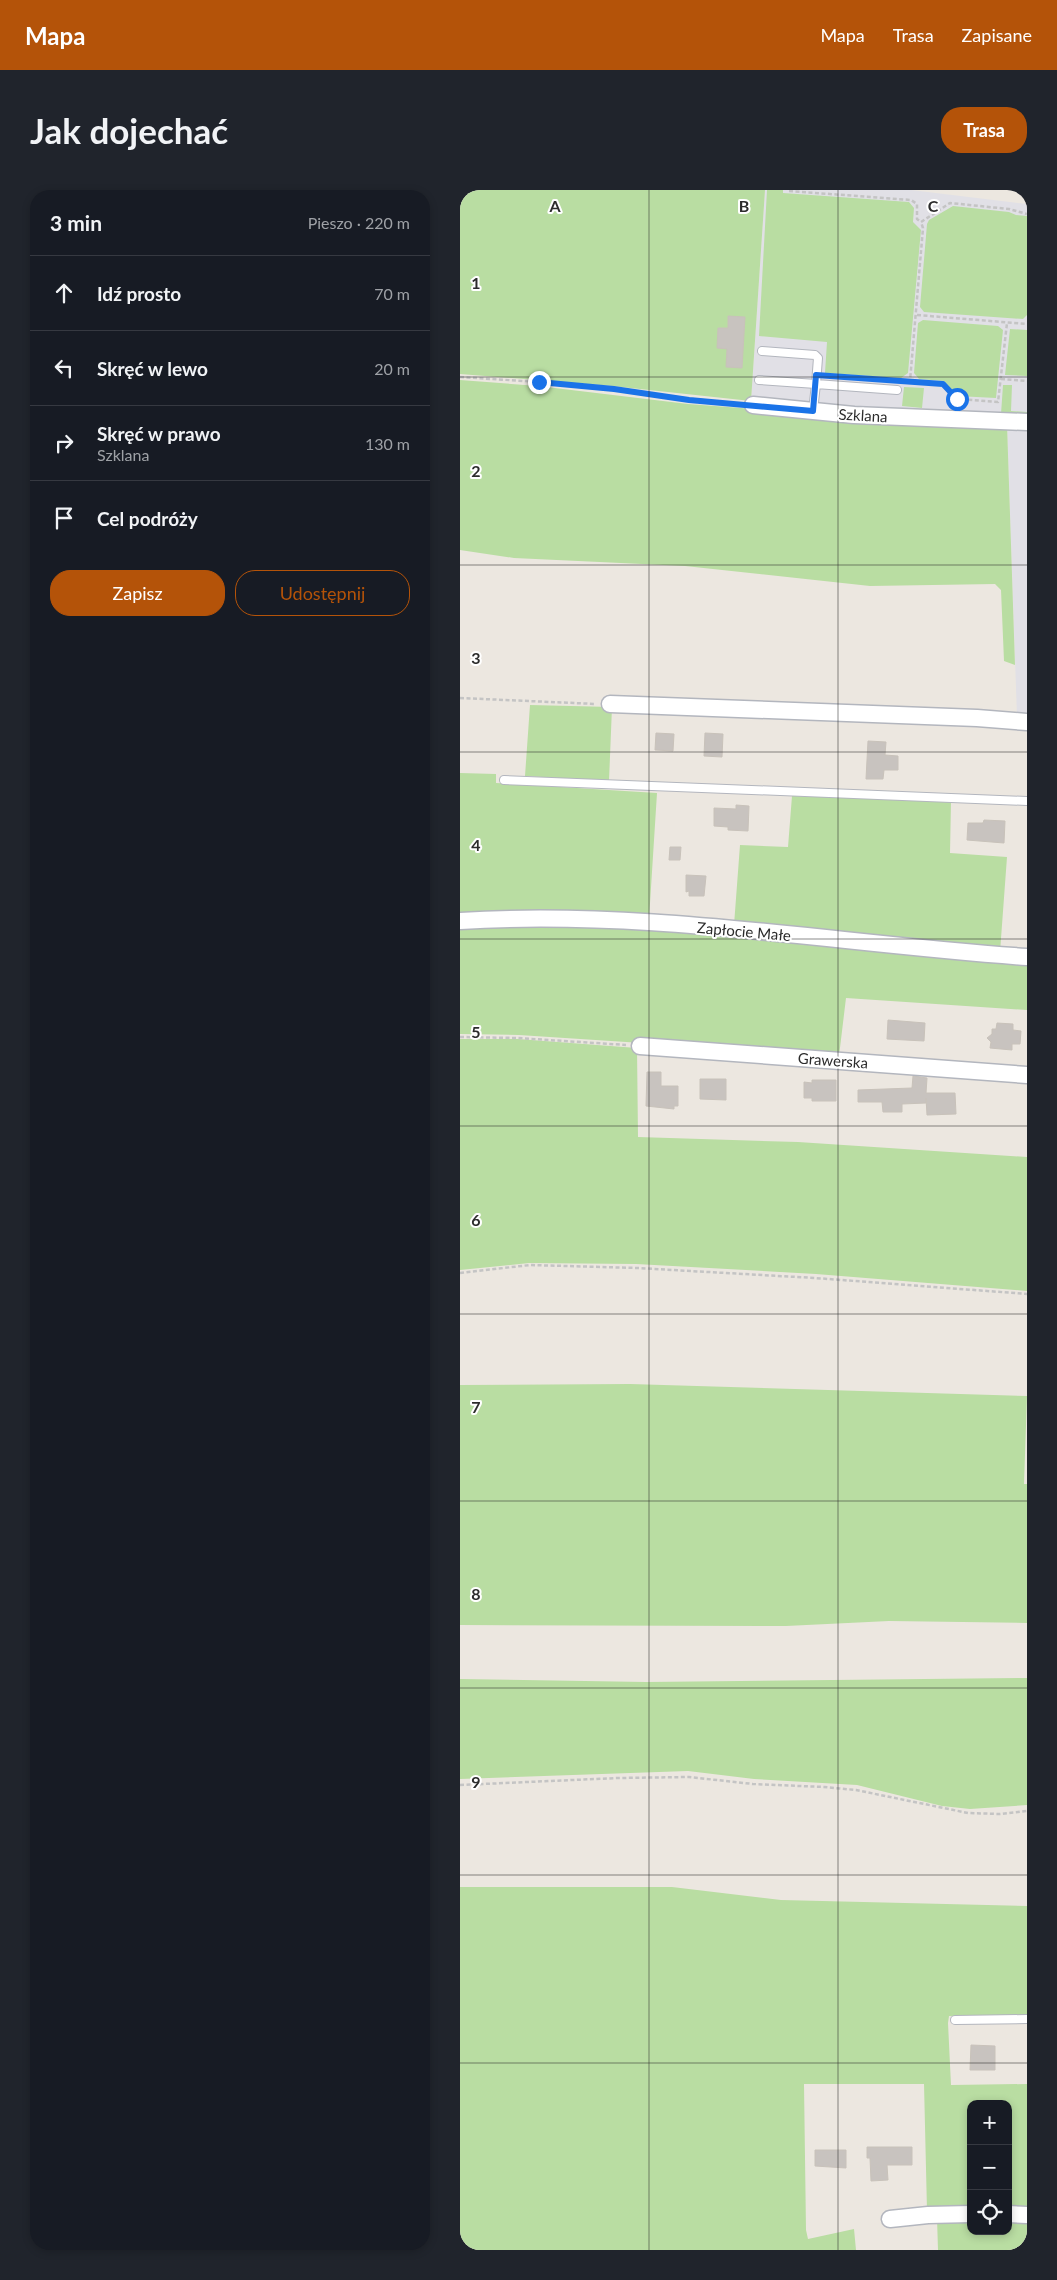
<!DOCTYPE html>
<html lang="pl">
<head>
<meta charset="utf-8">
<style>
  body { margin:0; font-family:Lato,sans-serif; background:#20242c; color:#f1f3f6 }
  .controls { position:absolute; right:15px; bottom:15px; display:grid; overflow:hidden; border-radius:10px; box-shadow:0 2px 8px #0003 }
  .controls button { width:45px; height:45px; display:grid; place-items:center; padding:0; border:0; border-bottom:1px solid #363941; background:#171b24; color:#f1f3f6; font:25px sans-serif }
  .stop { position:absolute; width:15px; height:15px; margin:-11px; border:4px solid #1a73e8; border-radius:50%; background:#fff }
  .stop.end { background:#1a73e8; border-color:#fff; box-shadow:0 1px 5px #0008 }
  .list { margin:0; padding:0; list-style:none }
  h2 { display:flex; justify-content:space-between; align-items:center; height:65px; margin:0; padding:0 20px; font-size:21px }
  h2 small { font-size:16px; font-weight:400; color:#9ea1a6 }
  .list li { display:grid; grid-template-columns:32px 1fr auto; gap:15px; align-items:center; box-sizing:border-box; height:75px; padding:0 20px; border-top:1px solid #363941 }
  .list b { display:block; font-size:19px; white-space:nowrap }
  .list p { margin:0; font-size:16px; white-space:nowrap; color:#9ea1a6 }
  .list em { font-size:16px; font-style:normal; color:#9ea1a6 }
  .actions { display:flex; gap:10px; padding:15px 20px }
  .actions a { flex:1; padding:11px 0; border:1px solid #b45309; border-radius:20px; text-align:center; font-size:18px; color:#b45309 }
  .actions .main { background:#b45309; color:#fff }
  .icon { flex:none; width:28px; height:28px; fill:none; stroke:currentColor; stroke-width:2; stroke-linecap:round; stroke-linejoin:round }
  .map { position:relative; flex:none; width:567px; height:2060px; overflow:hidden; border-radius:20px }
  header { display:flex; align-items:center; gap:30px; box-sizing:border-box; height:70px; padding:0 25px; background:#b45309; color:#fff }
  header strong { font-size:24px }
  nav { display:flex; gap:28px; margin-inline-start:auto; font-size:18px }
  .intro { display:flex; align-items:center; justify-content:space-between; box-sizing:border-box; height:120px; padding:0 30px }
  h1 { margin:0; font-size:35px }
  .button { padding:12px 22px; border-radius:20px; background:#b45309; color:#fff; font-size:18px; font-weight:700 }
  main { display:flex; gap:30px; padding:0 30px }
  aside { flex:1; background:#171b24; border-radius:20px; box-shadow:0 2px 8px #0003 }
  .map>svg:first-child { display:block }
</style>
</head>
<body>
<header>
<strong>Mapa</strong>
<nav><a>Mapa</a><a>Trasa</a><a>Zapisane</a></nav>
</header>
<div class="intro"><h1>Jak dojechać</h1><a class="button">Trasa</a></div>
<main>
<aside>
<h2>3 min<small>Pieszo · 220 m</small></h2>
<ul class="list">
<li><svg class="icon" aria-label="ahead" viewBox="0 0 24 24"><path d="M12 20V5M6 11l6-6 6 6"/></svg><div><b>Idź prosto</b></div><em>70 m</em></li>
<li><svg class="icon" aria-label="left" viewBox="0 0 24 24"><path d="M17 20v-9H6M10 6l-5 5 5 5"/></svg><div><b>Skręć w lewo</b></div><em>20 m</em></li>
<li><svg class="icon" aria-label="right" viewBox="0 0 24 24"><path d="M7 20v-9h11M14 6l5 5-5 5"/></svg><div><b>Skręć w prawo</b><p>Szklana</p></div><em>130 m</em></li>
<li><svg class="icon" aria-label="arrive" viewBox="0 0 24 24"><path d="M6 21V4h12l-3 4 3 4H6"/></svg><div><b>Cel podróży</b></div></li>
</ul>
<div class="actions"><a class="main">Zapisz</a><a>Udostępnij</a></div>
</aside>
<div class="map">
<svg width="567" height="2060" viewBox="0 0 567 2060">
  <rect width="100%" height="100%" fill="#ece7e0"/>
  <path fill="#e1e0e6" d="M305 0H451L567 14V229L291 211Z
    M547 234 567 235V528L557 527Z"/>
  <path fill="#b9dda2" d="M0 0H305L291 211 152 196 0 184Z
    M307 0H323V3L449 12 454 18 453 32 461 40 448 183 441 188 365 183 367 152 299 146Z
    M493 16 549 22 556 25 567 26V125L563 129 464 122 460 117 467 34 469 30Z
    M463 130 538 136 543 140 536 208 497 206 484 191 459 189 454 183 458 133Z
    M550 139 567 140V186L545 185Z
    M0 190 78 196 228 214 294 219 547 234 555 475 544 471 541 400 535 394 410 396 225 376 54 368 0 360Z
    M543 195H552L551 221 567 222V225L541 224Z
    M444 197 464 198 462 218 442 216Z
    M70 515 152 517 149 591 65 586Z
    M0 583 36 584V593L197 603 189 729 0 728Z
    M332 606 491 611 490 663 547 667 540 762 274 735 280 655 328 657Z
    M0 734 189 736 567 770V820L386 808 379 866 59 845 0 844Z
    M0 849H58L177 858 178 947 338 952 567 967V1101L356 1084 176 1074 69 1073 0 1080Z
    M170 1194 567 1206 564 1294H567V1433L429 1431 326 1436 0 1435V1195Z
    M567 1488V1615L510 1619 482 1616 397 1595 294 1589 228 1581 0 1589V1489L186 1492Z
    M0 1697H212L321 1710 567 1716V1825L489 1826 488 1833 491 1895 567 1894V2021H548V1914H511V2020L467 2021 464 1894H344L346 2040 348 2049 394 2039 396 2060H0Z
    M511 2027V2041H548V2027L567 2028V2060H478L477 2028Z"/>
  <path fill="#c8c3bf" stroke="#c8c2ba" d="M268 126 285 127 282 178 266 177 267 159 257 158 258 138H268Z
    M196 543 214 544 213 561 195 560Z
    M245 543 263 544 262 567 244 566Z
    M408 551 426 552 425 565 438 566V580H424L423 589H406Z
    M276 615 289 616 288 641 268 640V637L254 636V618L276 619Z
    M524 630 545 631 544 653 507 650 508 633H523Z
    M210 657H221L220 670H209Z
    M226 685 246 686 244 706H229V701L226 702Z
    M428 830 465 833 464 851 427 849Z
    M537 833 553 834V840L561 841 560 854H552V860L530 858 531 852 527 848 532 844V839H536Z
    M187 882H201V896H218V916H214V919L186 916Z
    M453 886 467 888 466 903H495L496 924 467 925 466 908V913L442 914V922H423L422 912H398V900L452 898Z
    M240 889H266V910L240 909Z
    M352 890H376V911H352V908H344V892L352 893Z
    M511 1855 535 1856V1880H510Z
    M407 1957H452V1975H427L428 1990 411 1991 410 1968H407Z
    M355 1960H386V1978L355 1976Z"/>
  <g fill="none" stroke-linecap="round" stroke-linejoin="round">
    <g stroke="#b3b6be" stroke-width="10">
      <path id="lane" d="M299 190 356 194 358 168 355 165 302 161
        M353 221 356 194 437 200
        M44 590 567 611
        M495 1830 567 1829"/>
    </g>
    <g stroke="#b3b6be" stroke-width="19">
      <path id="street" d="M293 215 394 225 567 232
        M150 514 517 528 567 532
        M0 731C189 719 378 754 567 767
        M180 856 567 885
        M548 2024 567 2025
        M430 2029 468 2025 511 2024"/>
    </g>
    <path stroke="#c4c4c4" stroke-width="2.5" stroke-dasharray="4 2.5" stroke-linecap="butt" d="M329 1 451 10 457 14V29L461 32
      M457 125 567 134
      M0 187 79 192 279 214
      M541 189 567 191
      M441 190 450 191 463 38 461 32 490 13 549 19 567 24
      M450 191 483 194 497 209 538 212 547 133
      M0 508 136 514
      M0 847 58 848 166 855
      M0 1083 70 1075 177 1078 355 1088 567 1104
      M0 1595 158 1588 229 1587 293 1594 364 1597 396 1600 508 1623 540 1624 567 1621"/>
    <use href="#lane" stroke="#fff" stroke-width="8"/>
    <use href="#street" stroke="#fff" stroke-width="16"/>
  </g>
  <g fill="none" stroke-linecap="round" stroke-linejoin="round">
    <path stroke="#1a73e8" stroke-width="6" d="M79 192 154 199 229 210 353 221 356 185 483 194 497 209"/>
  </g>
  <path fill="none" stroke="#2c2c2c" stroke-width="1" stroke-opacity="0.55" d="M189 0V2060M378 0V2060M0 187H567M0 375H567M0 562H567M0 749H567M0 936H567M0 1124H567M0 1311H567M0 1498H567M0 1685H567M0 1873H567"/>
  <g text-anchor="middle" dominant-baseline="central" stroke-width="4" stroke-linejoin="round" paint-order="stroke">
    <g font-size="15" fill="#2c2c2c" stroke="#fff">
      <text transform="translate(403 225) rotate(3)">Szklana</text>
      <text transform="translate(284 741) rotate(5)">Zapłocie Małe</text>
      <text transform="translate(373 870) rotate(4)">Grawerska</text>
    </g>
  </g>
  <g font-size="16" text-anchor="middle" font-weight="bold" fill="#2c2c2c" stroke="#fff" stroke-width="4" stroke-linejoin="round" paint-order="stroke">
    <text x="95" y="22">A</text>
    <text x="284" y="22">B</text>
    <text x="473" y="22">C</text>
    <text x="16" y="99">1</text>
    <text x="16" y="287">2</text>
    <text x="16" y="474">3</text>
    <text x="16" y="661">4</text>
    <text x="16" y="848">5</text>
    <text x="16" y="1036">6</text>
    <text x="16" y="1223">7</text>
    <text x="16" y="1410">8</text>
    <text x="16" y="1598">9</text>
  </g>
</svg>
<div class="controls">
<button>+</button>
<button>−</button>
<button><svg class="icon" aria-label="locate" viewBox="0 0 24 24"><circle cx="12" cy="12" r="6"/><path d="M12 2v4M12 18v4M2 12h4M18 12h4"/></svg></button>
</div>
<div class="stop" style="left:497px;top:209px"></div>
<div class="stop end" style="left:79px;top:192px"></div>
</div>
</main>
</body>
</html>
